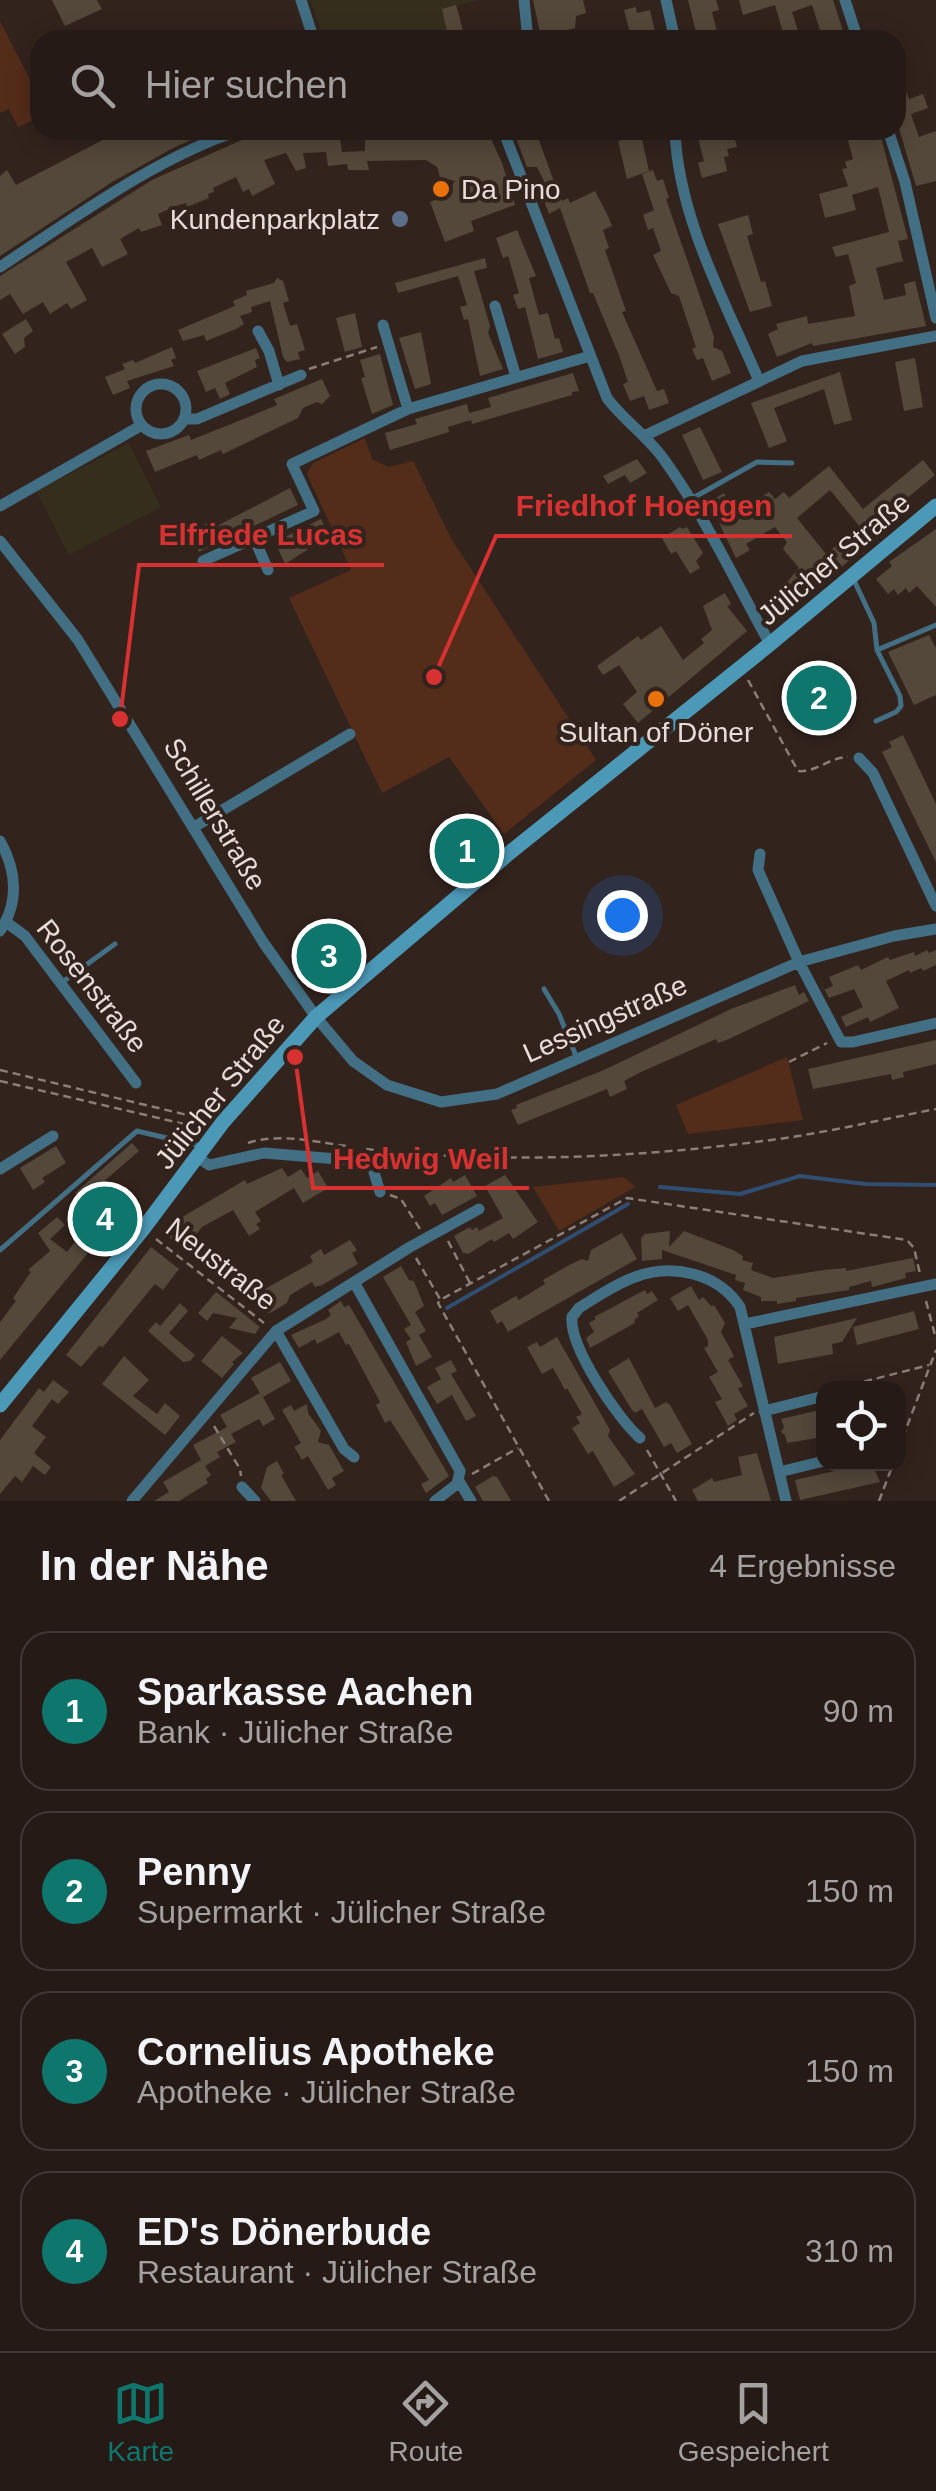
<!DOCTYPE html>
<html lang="de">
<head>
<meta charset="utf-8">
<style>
  body { margin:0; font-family:Arial,sans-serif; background:#2e231f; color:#f1f3f6 }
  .controls { position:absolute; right:30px; bottom:30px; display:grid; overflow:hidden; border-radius:20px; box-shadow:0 5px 25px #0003 }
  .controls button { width:90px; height:90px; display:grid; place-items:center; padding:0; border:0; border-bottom:2px solid #423835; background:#261a16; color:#f1f3f6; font:50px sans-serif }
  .you { position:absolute; left:622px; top:915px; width:35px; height:35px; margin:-25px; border:8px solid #fff; border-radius:50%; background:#1a73e8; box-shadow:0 0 0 15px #1a73e833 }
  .badge { display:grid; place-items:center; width:65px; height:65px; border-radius:50%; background:#0f766e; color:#fff; font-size:32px; font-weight:700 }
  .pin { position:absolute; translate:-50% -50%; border:5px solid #fff; box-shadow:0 2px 10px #0006 }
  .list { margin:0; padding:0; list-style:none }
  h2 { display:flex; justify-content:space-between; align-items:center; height:130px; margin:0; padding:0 40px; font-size:42px }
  h2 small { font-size:32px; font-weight:400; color:#a4a1a1 }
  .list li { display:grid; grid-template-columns:65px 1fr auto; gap:30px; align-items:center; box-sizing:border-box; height:160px; margin:0 20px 20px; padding:0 20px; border:2px solid #423835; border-radius:30px }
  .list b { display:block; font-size:38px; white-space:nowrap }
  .list p { margin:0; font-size:32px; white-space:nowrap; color:#a4a1a1 }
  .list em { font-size:32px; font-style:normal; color:#a4a1a1 }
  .icon { flex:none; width:55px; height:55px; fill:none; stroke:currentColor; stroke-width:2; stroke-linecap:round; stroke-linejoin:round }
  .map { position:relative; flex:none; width:936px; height:1501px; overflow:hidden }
  .search { position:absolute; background:#261a16; box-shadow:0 5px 25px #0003; left:30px; right:30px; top:30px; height:110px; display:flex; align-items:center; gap:25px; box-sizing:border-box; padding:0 35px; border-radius:30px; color:#a4a1a1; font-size:38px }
  .sheet { height:850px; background:#261a16 }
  nav { display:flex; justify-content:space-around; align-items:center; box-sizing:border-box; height:140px; border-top:2px solid #423835; background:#261a16; font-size:28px; color:#a4a1a1 }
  nav a { display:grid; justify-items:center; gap:5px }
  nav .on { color:#0f766e }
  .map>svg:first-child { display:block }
</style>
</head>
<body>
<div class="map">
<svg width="936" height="1501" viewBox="0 0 936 1501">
  <rect width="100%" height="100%" fill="#33231d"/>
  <path fill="#362e1d" d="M310 0H478L443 9 449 40H324Z
    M129 443 161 507 69 555 36 491Z"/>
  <path fill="#542c1a" d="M0 21 40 99V117L18 127 9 109 0 113Z
    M365 438 372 459 388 467 413 461 452 540 596 760 504 834 449 757 382 793 289 598 351 570 307 474 313 463Z
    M787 1057 803 1120 688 1134 676 1105Z
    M624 1177 635 1187 559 1231 533 1187Z"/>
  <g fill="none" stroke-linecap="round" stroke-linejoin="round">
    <path stroke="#2f4e72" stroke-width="4" d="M660 1187 740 1194 800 1176 865 1184 936 1185
      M447 1308 628 1204"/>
  </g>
  <path fill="#54483a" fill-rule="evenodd" d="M52 0H97L102 9 65 26Z
    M533 0H583L586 13 576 16 575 28 541 37Z
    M688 0H716L719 10 712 12 719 40H698Z
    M739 0H833L846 40H755L782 29 775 5 743 15ZM812 5 820 30 800 37 792 12Z
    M456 5 458 11 465 40H449L442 9Z
    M636 7 637 13 650 10 657 40H632L624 10Z
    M896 67 909 99 923 94 928 108 911 114 919 137 936 131V181L916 186 896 118Z
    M122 130 124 135 136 130H170L171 133 179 130H214L175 147 112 182 0 256V176L7 170 16 185Z
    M250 130H339L342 152 365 151V138L431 136 430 131 439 130H489L486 135 491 139 502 163 515 205 471 221 474 231 445 242 430 202 445 196 455 181 440 177 437 167 426 160 367 161 369 170H348L347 164 328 166 326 152 303 153 306 168 296 171 286 153 264 160 275 184 252 196 249 189 243 192 236 177 213 188 214 192 208 194 209 198 187 207 186 203 179 205 158 214 162 225 141 232 139 228 120 239 128 254 102 267 92 248 66 262 87 300 71 309 67 303 50 314 43 302 23 314 10 294 0 300V276L152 180 244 139Z
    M513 130H565L566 133 539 140 553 179 562 201 568 198 570 203 595 191 608 216 612 226 603 230 609 248 605 250 626 311 622 312 657 391 664 389 669 403 649 410 644 396 630 401 623 384 628 382 620 358 593 293H590L560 208 549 214 539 188 546 185 537 167H527Z
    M640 130 649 171 627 179 618 141 628 139 627 133Z
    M696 130H732L737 147 727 149 729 156 724 157 727 171 702 178 698 163 704 161Z
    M855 130H879L908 239 898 241 903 261 876 268 884 300 906 295 904 284 915 281 926 326 813 346 812 343 777 357 768 334 778 329 776 324 807 316 808 324 855 316 849 286 856 283 848 254 836 257 832 247 889 232 878 187 852 195 856 210 825 218 819 194 848 186 842 169 847 168 845 162 853 159 846 133Z
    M653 170 657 181 663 179 669 198 666 199 714 337 713 347 722 351 731 373 712 381 703 358 697 360 692 349 696 347 679 296 671 293 653 255 661 251 653 228 648 230 643 215 654 210 642 174Z
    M748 215 753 234 747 236 761 282 765 281 772 306 750 312 718 224Z
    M517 230 536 276 529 278 539 315 548 313 555 339 559 338 563 352 538 359 525 307 518 309 513 295 519 293 508 256 503 258 496 238Z
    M485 258 487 268 474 271 490 326 488 333 503 369 480 376 468 319 464 320 460 307 467 305 458 276 398 293 395 283Z
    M277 278 283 281 289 301 283 303 290 326 297 324 305 350 298 352 300 359 287 362 283 357 270 301 251 307 252 312 240 316 244 324 236 329 206 341 204 335 183 341 178 330 235 306 233 301 247 295 246 291 274 283Z
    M355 313 362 347 345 352 336 318Z
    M26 319 33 331 24 338 25 347 15 354 2 334Z
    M421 332 431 384 415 389 399 338Z
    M172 347 176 358 171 360 174 366 127 381 130 388 113 395 105 377 125 369 122 364 133 360 135 363Z
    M256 348 260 358 255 360 257 367 225 383 230 394 220 399 215 388 206 392 197 371Z
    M380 354 393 405 372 414 361 378 365 377 360 360Z
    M915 358 923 407 904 411 895 362Z
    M840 372 852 420 834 425 824 389 774 408 787 441 769 448 751 403Z
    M573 373 579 391 572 392V395L472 424 470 417 471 420 448 427 449 432 390 450 385 433 417 424 415 419 467 404 469 413 491 407 488 398Z
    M322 379 330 396 322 404 317 402 303 408 298 418 223 454 221 450 199 460 197 455 155 472 146 451 189 435 191 440 251 416 277 405 274 399Z
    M700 427 722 472 703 480 682 435Z
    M637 459 647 473 630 483 625 475 608 484 603 476Z
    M923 460 935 475 865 533 830 490 797 518 826 554 853 532 865 547 832 575 825 566 794 591 787 582 799 568 783 549 787 542 775 527 746 544 750 550 736 558 709 502 724 493 738 520 761 507 757 500 769 492 775 499 784 492 789 498 829 466 863 509Z
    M290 488 298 505 199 552 190 531 212 521 215 527Z
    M321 519 329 536 285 564 275 542Z
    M680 527 682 529 687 527 703 553 696 561 700 568 690 574 676 551 671 554 662 538Z
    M936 529V607L917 586 909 593 906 588 898 595 894 589 888 594 876 579 892 566 889 562Z
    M725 593 731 604 727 606 747 631 638 723 623 704 637 692 619 665 603 675 597 666 638 636 641 640 661 626 683 660 704 643 701 639 712 630 703 606Z
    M929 635 936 648V695L914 705 888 652Z
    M903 735 936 804V862L882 752 892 747 889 742Z
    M927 950 929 953 936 950V965L923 971 921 968 910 973 909 970 886 981 899 1008 870 1022 868 1017 846 1027 841 1017 863 1007 854 989 829 998 822 985 824 990 833 986 829 977 858 965 861 970 888 957 890 960 914 952 915 956Z
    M795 985 799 995 804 992 809 1001 729 1039 718 1043 716 1039 641 1072 624 1081 627 1089 610 1097 607 1089 518 1125 511 1110 517 1108 516 1105 604 1070 731 1009Z
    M936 1040V1064L903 1072 904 1077 892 1080 891 1074 813 1089 808 1069Z
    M132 1143 139 1151 81 1201 75 1193Z
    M56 1146 66 1163 42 1178 45 1182 33 1190 20 1168Z
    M282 1168 288 1177 301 1169 307 1178 318 1171 328 1188 303 1203 294 1188 255 1212 261 1221 256 1224 260 1229 249 1236 233 1210 202 1227 190 1242 185 1238 179 1245 170 1238 167 1232 179 1219 245 1180 247 1184Z
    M465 1175 477 1196 442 1215 435 1203 430 1206 424 1196 451 1178 453 1182Z
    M505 1175 538 1222 513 1239 509 1233 494 1242 492 1239 468 1254 463 1253 454 1236 470 1227 472 1230 477 1227 479 1231 503 1218 485 1186Z
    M104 1204 113 1210 109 1214 116 1219 0 1360V1322L16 1301 13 1298 31 1272 28 1270 50 1251 38 1233 57 1217 65 1225 50 1239 67 1252Z
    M670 1231 669 1247 684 1231 733 1250 743 1256 742 1260 753 1263 751 1270 773 1278 824 1270 846 1268V1271L913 1258 916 1271 905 1273 906 1278 872 1287 871 1281 849 1287V1290L796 1298V1301L777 1304V1301H761V1297L743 1290 745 1283 735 1280 736 1275 662 1250V1259L642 1261 641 1238 645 1234Z
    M622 1233 637 1259 508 1332 502 1321 497 1324 490 1311 516 1296 519 1300 545 1284 543 1280 569 1265 582 1259 588 1261 591 1250Z
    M350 1240 357 1250 352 1253 358 1264 322 1285 315 1287 312 1282 290 1295 287 1303 270 1313 266 1312 256 1294 313 1262 310 1256 321 1249 324 1255Z
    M151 1247 179 1269 163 1290 155 1284 103 1347 99 1346 81 1367 66 1355Z
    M401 1266 409 1280 414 1281 424 1306 415 1312 426 1331 419 1335 432 1357 416 1366 406 1342 411 1339 404 1329 411 1325 383 1277Z
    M691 1286 699 1300 703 1297 711 1306 714 1305 725 1323 721 1332 734 1356 728 1360 743 1386 738 1389 748 1406 734 1414 737 1420 728 1426 715 1402 722 1399 709 1377 718 1372 704 1348 708 1346V1340L688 1305 678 1311 670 1298Z
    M645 1290 647 1294 652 1291 658 1300 637 1313 639 1316 634 1320 635 1323 590 1348 586 1338 594 1332 589 1323 596 1319 594 1317Z
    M216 1292 260 1327 255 1334 229 1328 237 1318 213 1313 207 1321 198 1313Z
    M341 1301 344 1307 349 1305 449 1476 426 1493 421 1484 429 1480 390 1420 385 1423 376 1405 380 1402 349 1344 346 1345 339 1332 317 1344 315 1339 299 1348 291 1335 326 1319 331 1315 328 1310Z
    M180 1303 188 1311 169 1333 195 1355 190 1361 183 1362 148 1331 156 1322 160 1326Z
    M914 1311 919 1329 857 1345 853 1327Z
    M857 1318 842 1342 832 1344 833 1354 778 1364 774 1337Z
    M222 1336 243 1353 232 1362 234 1364 222 1378 201 1361Z
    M557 1337 610 1430 608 1436 635 1474 614 1487 593 1451 588 1454 572 1428 580 1423 576 1417 582 1414 567 1388 565 1390 553 1368 542 1374 527 1347 537 1342 540 1347Z
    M124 1356 149 1380 133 1396 157 1414 165 1403 180 1416 165 1435 102 1384Z
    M629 1358 655 1408 666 1402 670 1405 692 1444 677 1453 671 1443 664 1447 642 1409 635 1413 632 1410 608 1371Z
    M451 1360 457 1371 451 1374 476 1416 466 1421 452 1395 437 1404 427 1387 441 1379 435 1368Z
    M280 1362 291 1381 263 1397 275 1419 263 1426 259 1419 231 1434 236 1442 217 1452 220 1457 205 1466 211 1475 206 1479 208 1483 179 1501H154L169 1492 163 1482 201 1460 193 1445 227 1427 220 1415 260 1393 251 1378Z
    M53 1380 69 1392 58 1404 52 1399 32 1426 46 1437 34 1453 51 1467 45 1475 33 1466 22 1482 15 1476 0 1494V1440L39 1388 44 1392Z
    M307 1404 308 1413 321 1431 318 1442 329 1445 344 1471 332 1478 336 1485 328 1490 308 1456 302 1460 298 1453 294 1447 301 1443 282 1410 291 1405 294 1411Z
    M824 1409V1432L816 1433 817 1438 787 1443 785 1435 781 1432 784 1427 781 1419Z
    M757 1453 771 1501H698L692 1490 712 1478 714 1482 742 1475 738 1457Z
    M277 1461 284 1474 281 1475 296 1501H271L261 1488 267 1467Z
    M861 1465 862 1471 873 1467 880 1482 800 1500 795 1480Z
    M493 1476 497 1477 511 1501H483L475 1487Z"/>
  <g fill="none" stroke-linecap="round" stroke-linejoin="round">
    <path stroke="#8b7d77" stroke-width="2.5" stroke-dasharray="8 5" stroke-linecap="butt" d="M309 369 377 347
      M748 680 798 771C815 773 830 757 848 757
      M789 1062 827 1043
      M0 1070 208 1120
      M0 1081 197 1127 202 1130
      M248 1143C280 1132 320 1143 353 1147
      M366 1149C497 1164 633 1158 763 1141 821 1134 879 1120 936 1109
      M390 1195 401 1199 420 1229
      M156 1239 264 1323
      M448 1241 470 1283
      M416 1258 440 1299
      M926 1301 936 1339
      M839 1388 929 1365
      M214 1426 240 1469 241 1476
      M647 1450 676 1501
      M898 1450 936 1350
      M472 1474 518 1448
      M549 1501 438 1303 440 1300 627 1198 907 1240 914 1248 920 1274
      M619 1501 754 1413
      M879 1501 893 1464"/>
    <path stroke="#426f83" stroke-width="5" d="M693 498 757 462 792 463
      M853 578 874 623 877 650 900 696 901 706 896 712 876 721
      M877 650 936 625
      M61 983 115 944
      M544 989 559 1014 576 1056
      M0 1250 137 1131 201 1146"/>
    <path stroke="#426f83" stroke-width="11" d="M301 0 314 40
      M524 0 528 40
      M666 0 675 40
      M845 0 858 40
      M503 130 607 398C624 421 649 437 665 461 706 518 736 583 770 644
      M675 130C678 218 725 301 759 381
      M888 130 905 182 936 318
      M0 267C71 220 160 155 241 130
      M495 306 516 377
      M383 325 408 409
      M258 331 269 351 279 385
      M136 409a25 25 0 1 1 50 0a25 25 0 1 1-50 0Z
      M184 419H197L301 375
      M644 436 802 361 936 336
      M0 506 142 425
      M254 538 314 511 292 464 408 409 590 356
      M0 541 78 640 263 942 316 1017 353 1061 387 1085 441 1102 497 1094 799 962 894 936 936 929
      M203 561 254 538 268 570
      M859 758 873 773 936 906
      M194 827 350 734
      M0 841C17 871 19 903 0 931
      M760 854 758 870 799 962 841 1042H853L936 1023
      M6 922 25 936 136 1083
      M197 1157 209 1165 264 1153 362 1161 373 1169 380 1192
      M0 1169 53 1136
      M354 1282 460 1471 457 1484 435 1501
      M745 1324 936 1284
      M276 1331 344 1449 354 1457
      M764 1411 824 1396
      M640 1438C617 1418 569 1346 572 1317L579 1308C597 1297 615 1284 635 1277 672 1263 718 1273 740 1307L786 1501
      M779 1472 824 1461
      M459 1481 471 1501
      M242 1487 255 1501
      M132 1501 276 1331 410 1247 479 1209"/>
    <path stroke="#4c98b7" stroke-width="15" d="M0 1405 143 1229 223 1122 316 1017 508 854 770 644 936 506"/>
  </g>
  <g fill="#e8710a" stroke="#33231d" stroke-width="4">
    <circle cx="441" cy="189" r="10"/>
    <circle cx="656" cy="699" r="10"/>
  </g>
  <circle fill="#5c6f8a" stroke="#33231d" stroke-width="4" cx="400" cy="219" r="10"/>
  <g text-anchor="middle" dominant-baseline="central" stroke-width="8" stroke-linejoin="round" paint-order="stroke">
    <g font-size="28" fill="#e7dcd7" stroke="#33231d" text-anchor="start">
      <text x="461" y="189">Da Pino</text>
      <text x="380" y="219" text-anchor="end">Kundenparkplatz</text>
      <text x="656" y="732" text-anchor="middle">Sultan of Döner</text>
    </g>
    <g font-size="28" fill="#e7dcd7" stroke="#33231d">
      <text transform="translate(834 559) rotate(-40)">Jülicher Straße</text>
      <text transform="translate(215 814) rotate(59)">Schillerstraße</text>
      <text transform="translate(92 986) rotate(52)">Rosenstraße</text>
      <text transform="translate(605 1019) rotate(-24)">Lessingstraße</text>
      <text transform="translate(220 1092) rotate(-51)">Jülicher Straße</text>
      <text transform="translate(221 1264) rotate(38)">Neustraße</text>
    </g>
  </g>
  <path fill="none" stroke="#d73131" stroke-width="4" d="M434 677L496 536H792M120 719L139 565H384M295 1057L313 1188H529"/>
  <g fill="#d73131" stroke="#33231d" stroke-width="4">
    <circle cx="434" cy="677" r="10"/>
    <circle cx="120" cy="719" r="10"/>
    <circle cx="295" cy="1057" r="10"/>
  </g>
  <g font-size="30" text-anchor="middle" font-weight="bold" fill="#d73131" stroke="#33231d" stroke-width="8" stroke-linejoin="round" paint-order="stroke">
    <text x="644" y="516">Friedhof Hoengen</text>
    <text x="261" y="545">Elfriede Lucas</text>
    <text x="421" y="1169">Hedwig Weil</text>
  </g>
</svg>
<div class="controls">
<button><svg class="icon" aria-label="locate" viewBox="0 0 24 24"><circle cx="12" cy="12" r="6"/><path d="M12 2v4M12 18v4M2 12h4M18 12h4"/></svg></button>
</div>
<div class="you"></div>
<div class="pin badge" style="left:467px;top:851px">1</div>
<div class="pin badge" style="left:819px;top:698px">2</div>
<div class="pin badge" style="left:329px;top:956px">3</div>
<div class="pin badge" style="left:105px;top:1219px">4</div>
<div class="search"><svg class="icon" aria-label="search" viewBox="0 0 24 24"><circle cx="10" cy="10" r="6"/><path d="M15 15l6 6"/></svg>Hier suchen</div>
</div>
<section class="sheet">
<h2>In der Nähe<small>4 Ergebnisse</small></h2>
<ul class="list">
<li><span class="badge">1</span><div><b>Sparkasse Aachen</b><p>Bank · Jülicher Straße</p></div><em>90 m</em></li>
<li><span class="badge">2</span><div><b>Penny</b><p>Supermarkt · Jülicher Straße</p></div><em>150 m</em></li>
<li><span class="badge">3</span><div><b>Cornelius Apotheke</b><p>Apotheke · Jülicher Straße</p></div><em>150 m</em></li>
<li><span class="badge">4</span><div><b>ED's Dönerbude</b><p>Restaurant · Jülicher Straße</p></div><em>310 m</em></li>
</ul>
</section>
<nav>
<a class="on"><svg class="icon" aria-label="map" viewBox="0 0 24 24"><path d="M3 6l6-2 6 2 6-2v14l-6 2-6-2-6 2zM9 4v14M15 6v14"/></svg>Karte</a>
<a><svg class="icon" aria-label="directions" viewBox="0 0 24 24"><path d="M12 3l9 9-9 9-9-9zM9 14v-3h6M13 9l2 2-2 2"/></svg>Route</a>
<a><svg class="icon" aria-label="saved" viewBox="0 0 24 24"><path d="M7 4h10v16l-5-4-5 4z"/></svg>Gespeichert</a>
</nav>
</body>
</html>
